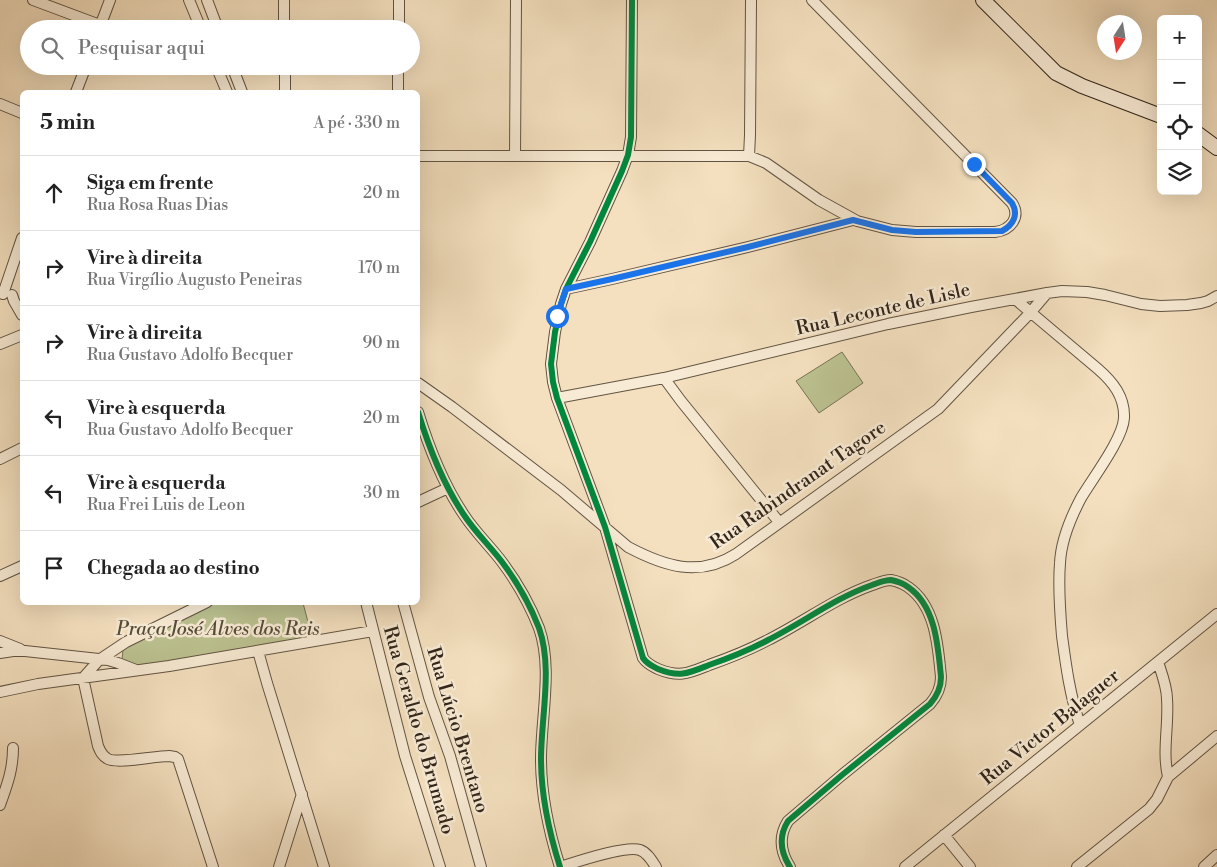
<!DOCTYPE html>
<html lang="pt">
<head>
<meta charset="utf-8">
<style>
  body { margin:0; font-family:"Libre Bodoni",serif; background:#f6f6f6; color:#222 }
  .controls { position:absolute; right:15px; top:15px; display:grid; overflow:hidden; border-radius:8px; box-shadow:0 5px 20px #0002 }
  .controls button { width:45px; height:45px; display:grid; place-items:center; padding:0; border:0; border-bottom:1px solid #e0e0e0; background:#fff; color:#222; font:25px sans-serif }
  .compass { position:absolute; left:1097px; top:15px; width:45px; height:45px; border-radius:50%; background:#fff; box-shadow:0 5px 20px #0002; rotate:192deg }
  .stop { position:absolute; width:15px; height:15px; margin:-11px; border:4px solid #1a73e8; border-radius:50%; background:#fff }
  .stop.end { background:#1a73e8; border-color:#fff; box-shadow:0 1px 5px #0008 }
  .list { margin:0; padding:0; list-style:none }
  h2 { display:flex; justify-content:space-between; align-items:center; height:65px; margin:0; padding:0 20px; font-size:21px }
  h2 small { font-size:16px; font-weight:400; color:#767676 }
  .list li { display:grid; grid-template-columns:32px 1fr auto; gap:15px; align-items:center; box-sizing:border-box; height:75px; padding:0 20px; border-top:1px solid #e0e0e0 }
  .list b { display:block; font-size:19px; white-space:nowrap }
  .list p { margin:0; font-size:16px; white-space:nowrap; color:#767676 }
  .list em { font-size:16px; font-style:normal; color:#767676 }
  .icon { flex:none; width:28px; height:28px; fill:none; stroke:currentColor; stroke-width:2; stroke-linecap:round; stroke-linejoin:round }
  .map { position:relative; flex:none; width:1217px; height:867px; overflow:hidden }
  .search { position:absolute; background:#fff; box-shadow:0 5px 20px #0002; left:20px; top:20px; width:400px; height:55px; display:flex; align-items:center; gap:12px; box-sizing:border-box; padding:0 18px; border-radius:28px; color:#767676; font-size:19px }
  .panel { position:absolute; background:#fff; box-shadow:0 5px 20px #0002; left:20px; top:90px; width:400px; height:515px; border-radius:8px }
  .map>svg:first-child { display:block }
</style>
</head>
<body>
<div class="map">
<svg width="1217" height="867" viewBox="0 0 1217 867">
  <rect width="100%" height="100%" fill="#f4e0bf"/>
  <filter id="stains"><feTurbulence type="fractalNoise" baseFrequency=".004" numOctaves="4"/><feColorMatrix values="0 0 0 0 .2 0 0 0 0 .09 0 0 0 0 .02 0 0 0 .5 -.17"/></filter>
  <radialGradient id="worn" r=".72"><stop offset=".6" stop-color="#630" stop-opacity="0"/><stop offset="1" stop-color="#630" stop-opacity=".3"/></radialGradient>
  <path fill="#bcc291" stroke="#767456" d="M842 352 863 383 819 413 796 381Z
    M212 603H303L313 641 141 669 122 660 123 650 126 642Z"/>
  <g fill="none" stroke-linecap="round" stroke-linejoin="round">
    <g stroke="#625443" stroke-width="12">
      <path id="minor" d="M33 0 100 25
        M189 0 201 29
        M207 0 218 29
        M284 0V29
        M632 0 631 137 628 155 622 171 590 242 566 289 561 304 555 332 551 364 553 382 557 398 605 527 643 658C647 664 652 666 658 669 680 678 689 673 709 665 729 658 749 650 768 640 804 622 835 598 872 585 878 583 884 580 891 580 896 581 904 584 908 587 936 606 938 647 941 677 941 688 937 696 930 704L842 775 788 821C778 837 781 853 790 867
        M99 29 110 0
        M399 29V0
        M216 66 227 92
        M232 66 242 92
        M285 66V92
        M76 92 86 66
        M398 92V66
        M0 104 22 113
        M418 156H749L766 163 819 200 857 221 892 230 916 232H995C1011 230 1021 217 1012 203L812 0
        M515 156 516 0
        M749 156 750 135 751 0
        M566 289 612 279 748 247 853 220
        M3 294 22 238
        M12 295 14 301 22 315
        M1015 299 1098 369C1113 382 1125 397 1124 418 1123 439 1092 479 1081 498 1071 517 1061 541 1060 563 1058 587 1060 612 1062 636 1066 666 1070 696 1080 725
        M0 344 22 335
        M664 378 681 401 779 522
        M418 383 452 407 561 490 628 547C664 566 699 578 736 554L938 409 1030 313 1047 293
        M557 398 664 378 888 324 971 307 1047 293 1062 291 1087 292 1105 295 1141 304 1160 306 1187 305 1201 303 1208 301 1217 296
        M418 412C429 448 443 484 464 515 475 532 490 546 502 562 517 582 530 605 539 628 553 667 541 718 541 759 541 796 549 832 560 867
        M0 459 22 448
        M418 502 448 488
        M0 576 22 566
        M207 602 126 642 99 660 83 678 98 746C100 751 102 756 108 759 118 764 155 756 169 756L175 757 178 759 213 867
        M366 602 405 756 440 867
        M403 602 429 697 450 756 481 867
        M0 641 20 649
        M258 651 267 683 324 867
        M0 653 13 651H25L108 660 118 663 136 670
        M1158 662C1162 674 1167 687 1167 699 1169 725 1162 751 1168 777
        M0 692 38 684 169 666 373 631
        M0 805C7 785 13 770 13 748
        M944 835 970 867
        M279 867 302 794
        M560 867C576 862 626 845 640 850 648 853 652 861 656 867
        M905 867 1217 614
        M1077 867 1149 809 1157 799 1168 777 1217 736
        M1204 867 1217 855"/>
    </g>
    <g stroke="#31251a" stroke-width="16">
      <path id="secondary" d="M983 0 1056 73 1082 86 1161 116
        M1198 134 1217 148"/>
    </g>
    <use href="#minor" stroke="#f8ebd5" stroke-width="10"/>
    <use href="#secondary" stroke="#f8ebd5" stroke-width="14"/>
    <g stroke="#f8ebd5" stroke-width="9">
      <path id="cycleway" d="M632 0 631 137 628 155 622 171 590 242 566 289 561 304 555 332 551 364 553 382 557 398 605 527 643 658C647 664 652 666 658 669 680 678 689 673 709 665 729 658 749 650 768 640 804 622 835 598 872 585 878 583 884 580 891 580 896 581 904 584 908 587 936 606 938 647 941 677 941 688 937 696 930 704L842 775 788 821C778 837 781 853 790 867
        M418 412C429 448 443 484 464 515 475 532 490 546 502 562 517 582 530 605 539 628 553 667 541 718 541 759 541 796 549 832 560 867"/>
    </g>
    <use href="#cycleway" stroke="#00873e" stroke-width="6"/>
  </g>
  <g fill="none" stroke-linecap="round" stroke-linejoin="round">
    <path stroke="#1a73e8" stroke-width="6" d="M557 316 566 289 612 279 748 247 853 220 892 230 916 232 1002 231C1013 225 1019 215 1012 203L974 164"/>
  </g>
  <g text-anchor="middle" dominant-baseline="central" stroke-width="5" stroke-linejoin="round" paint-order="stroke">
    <g font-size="19" fill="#31251a" stroke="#f8ebd5">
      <text transform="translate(883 309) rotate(-13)">Rua Leconte de Lisle</text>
      <text transform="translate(798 485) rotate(-35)">Rua Rabindranat Tagore</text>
      <text transform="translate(1050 727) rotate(-39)">Rua Victor Balaguer</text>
      <text transform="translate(419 730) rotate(74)">Rua Geraldo do Brumado</text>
      <text transform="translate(458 730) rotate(73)">Rua Lúcio Brentano</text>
    </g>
    <g font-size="19" font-style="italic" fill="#544c38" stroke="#f8ebd5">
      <text x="218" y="629">Praça José Alves dos Reis</text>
    </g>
  </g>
  <rect width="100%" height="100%" filter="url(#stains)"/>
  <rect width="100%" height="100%" fill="url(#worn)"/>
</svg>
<div class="controls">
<button>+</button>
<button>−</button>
<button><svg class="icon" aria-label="locate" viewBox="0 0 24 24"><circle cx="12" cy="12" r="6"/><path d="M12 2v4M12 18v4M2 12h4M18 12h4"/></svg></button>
<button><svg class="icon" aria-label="layers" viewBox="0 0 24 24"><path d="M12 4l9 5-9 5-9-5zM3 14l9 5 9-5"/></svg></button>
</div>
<svg class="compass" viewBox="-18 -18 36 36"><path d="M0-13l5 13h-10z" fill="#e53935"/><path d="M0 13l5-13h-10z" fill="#767676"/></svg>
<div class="stop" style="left:557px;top:316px"></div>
<div class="stop end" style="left:974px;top:164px"></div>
<div class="search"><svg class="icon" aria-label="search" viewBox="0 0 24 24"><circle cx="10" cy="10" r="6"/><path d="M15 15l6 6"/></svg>Pesquisar aqui</div>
<section class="panel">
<h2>5 min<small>A pé · 330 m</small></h2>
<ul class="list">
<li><svg class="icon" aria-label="ahead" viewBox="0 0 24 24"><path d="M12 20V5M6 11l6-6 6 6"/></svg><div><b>Siga em frente</b><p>Rua Rosa Ruas Dias</p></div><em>20 m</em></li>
<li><svg class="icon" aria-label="right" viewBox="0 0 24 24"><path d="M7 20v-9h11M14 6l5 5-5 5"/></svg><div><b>Vire à direita</b><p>Rua Virgílio Augusto Peneiras</p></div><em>170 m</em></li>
<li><svg class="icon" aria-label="right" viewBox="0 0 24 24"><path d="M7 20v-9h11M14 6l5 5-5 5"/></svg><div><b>Vire à direita</b><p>Rua Gustavo Adolfo Becquer</p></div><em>90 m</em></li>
<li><svg class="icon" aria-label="left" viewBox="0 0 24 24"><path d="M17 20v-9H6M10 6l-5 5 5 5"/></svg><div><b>Vire à esquerda</b><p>Rua Gustavo Adolfo Becquer</p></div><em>20 m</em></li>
<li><svg class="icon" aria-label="left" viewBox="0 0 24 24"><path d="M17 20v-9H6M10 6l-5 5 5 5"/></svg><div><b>Vire à esquerda</b><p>Rua Frei Luis de Leon</p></div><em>30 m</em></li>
<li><svg class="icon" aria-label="arrive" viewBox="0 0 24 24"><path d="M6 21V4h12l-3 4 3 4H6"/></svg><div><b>Chegada ao destino</b></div></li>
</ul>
</section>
</div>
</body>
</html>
